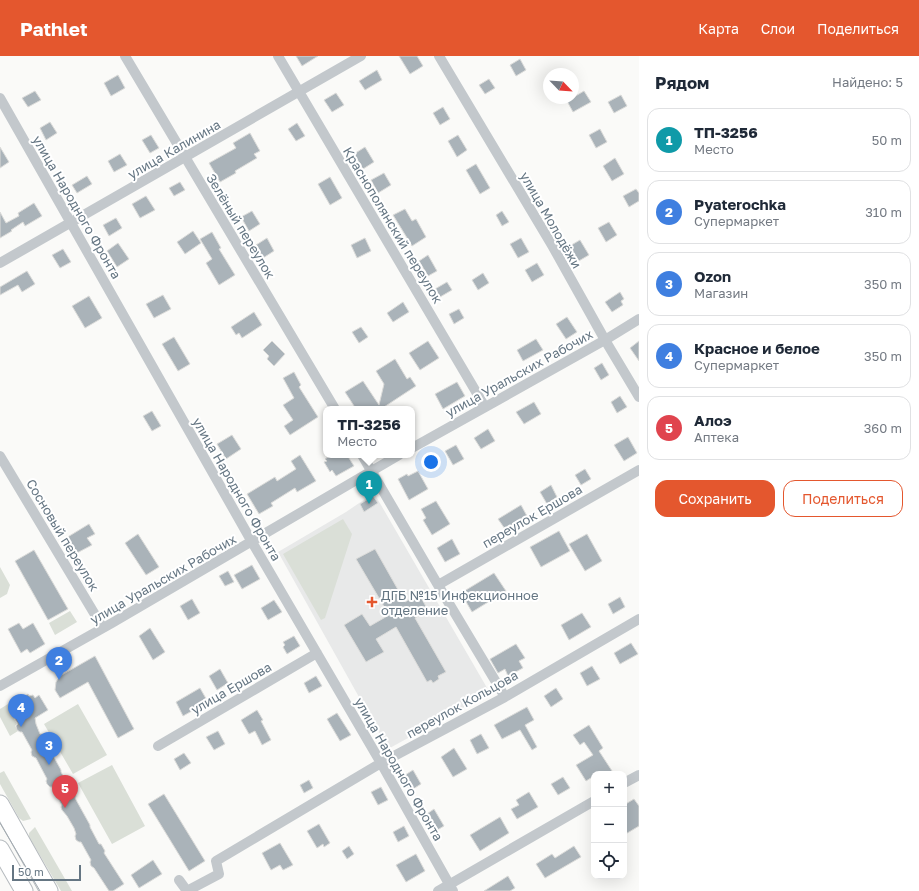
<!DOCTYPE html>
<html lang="ru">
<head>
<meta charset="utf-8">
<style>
  body { margin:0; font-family:"Golos Text",sans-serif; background:#f2f2f3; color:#1f2937 }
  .controls { position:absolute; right:12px; bottom:12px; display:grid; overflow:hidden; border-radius:8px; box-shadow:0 4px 16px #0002 }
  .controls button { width:36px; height:36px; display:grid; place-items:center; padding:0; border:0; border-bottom:1px solid #e0e1e3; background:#fff; color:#1f2937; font:20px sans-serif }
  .compass { position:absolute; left:543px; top:12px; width:36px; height:36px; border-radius:50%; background:#fff; box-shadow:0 4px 16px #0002; rotate:115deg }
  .scale { position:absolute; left:12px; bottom:10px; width:69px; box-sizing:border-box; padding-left:4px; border:2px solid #657683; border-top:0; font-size:11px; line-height:14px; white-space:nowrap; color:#657683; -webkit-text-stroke:3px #fff; paint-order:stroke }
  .you { position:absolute; left:431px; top:406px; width:14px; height:14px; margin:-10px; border:3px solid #fff; border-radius:50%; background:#1a73e8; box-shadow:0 0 0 6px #1a73e833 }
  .badge { display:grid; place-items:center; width:26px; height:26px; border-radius:50%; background:#e4572e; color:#fff; font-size:13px; font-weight:700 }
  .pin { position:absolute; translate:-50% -33px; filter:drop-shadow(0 1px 2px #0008) }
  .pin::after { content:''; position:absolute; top:21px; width:14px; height:12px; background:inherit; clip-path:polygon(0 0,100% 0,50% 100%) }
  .popup { position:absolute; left:323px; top:350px; width:92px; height:52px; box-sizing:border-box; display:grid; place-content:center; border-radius:8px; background:#fff; filter:drop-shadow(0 1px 3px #0005); font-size:13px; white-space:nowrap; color:#747a83 }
  .popup b { font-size:15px; color:#1f2937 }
  .popup::after { content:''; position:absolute; left:50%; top:100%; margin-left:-8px; border:8px solid transparent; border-top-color:#fff }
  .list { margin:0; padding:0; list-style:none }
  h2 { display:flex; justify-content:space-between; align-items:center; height:52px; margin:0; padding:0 16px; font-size:17px }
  h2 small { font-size:13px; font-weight:400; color:#747a83 }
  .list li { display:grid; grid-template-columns:26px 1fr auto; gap:12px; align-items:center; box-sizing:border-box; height:64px; margin:0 8px 8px; padding:0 8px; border:1px solid #e0e1e3; border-radius:12px }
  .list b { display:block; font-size:15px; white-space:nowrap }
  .list p { margin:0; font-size:13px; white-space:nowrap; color:#747a83 }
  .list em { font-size:13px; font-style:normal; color:#747a83 }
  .actions { display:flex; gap:8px; padding:12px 16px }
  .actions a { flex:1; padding:9px 0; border:1px solid #e4572e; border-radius:12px; text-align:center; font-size:14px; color:#e4572e }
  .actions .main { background:#e4572e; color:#fff }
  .icon { flex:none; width:22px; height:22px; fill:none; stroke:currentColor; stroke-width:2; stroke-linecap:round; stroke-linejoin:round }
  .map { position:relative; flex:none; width:639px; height:835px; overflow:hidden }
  header { display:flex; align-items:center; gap:24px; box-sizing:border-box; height:56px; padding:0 20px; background:#e4572e; color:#fff }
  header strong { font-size:19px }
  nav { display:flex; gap:22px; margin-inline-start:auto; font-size:14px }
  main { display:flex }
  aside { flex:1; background:#fff }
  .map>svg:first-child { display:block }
</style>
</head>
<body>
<header>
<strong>Pathlet</strong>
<nav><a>Карта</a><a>Слои</a><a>Поделиться</a></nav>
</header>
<main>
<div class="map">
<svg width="639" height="835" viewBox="0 0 639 835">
  <rect width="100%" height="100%" fill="#fafaf8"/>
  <path fill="#e8e9e9" d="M374 437 490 637 388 693 278 496 346 456Z"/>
  <path fill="#dadfd7" d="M343 463 352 478 325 562 321 564 283 498Z
    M0 511 10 529 7 538 0 542Z
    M70 555 77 566 55 579 49 567Z
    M8 648 15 662 14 663 17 668 15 670 18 675 10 680 0 661V653Z
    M78 648 107 699 73 718 44 668Z
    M112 709 145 770 112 788 78 727Z
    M4 715 31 763 23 765 19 762 0 728V717Z
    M35 771 72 835H61L29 781V777Z"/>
  <path fill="#aab3b9" stroke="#dcdcda" d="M296 0H318L302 10Z
    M399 0H417L423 10 410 18Z
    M520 3 526 14 516 20 510 9Z
    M377 14 382 24 365 34 359 25Z
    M118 19 125 32 111 40 104 27Z
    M489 23 495 32 485 38 479 29Z
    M35 35 41 44 28 51 22 42Z
    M584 35 591 46 573 56 567 45Z
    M336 37 344 49 332 56 324 44Z
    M621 39 627 50 614 57 608 46Z
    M443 51 450 63 440 69 433 57Z
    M50 66 57 77 46 84 40 72Z
    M297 67 305 80 296 85 288 73Z
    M600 73 607 86 596 92 589 79Z
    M250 77 260 95 254 98 257 102 235 115 236 117 220 126 209 107 236 92 233 87Z
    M151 79 159 92 150 97 142 84Z
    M458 79 467 94 457 101 448 85Z
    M0 91 9 106 0 112Z
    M365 91 374 106 363 113 354 98Z
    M120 98 127 109 114 116 108 105Z
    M615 102 624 118 612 125 603 110Z
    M476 108 490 132 480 138 466 114Z
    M384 117 391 129 378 137 371 124Z
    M87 120 92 128 77 137 72 129Z
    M330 121 342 142 330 149 318 128Z
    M180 126 185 134 174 140 169 132Z
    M636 133 639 137V145L629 151 623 140Z
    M146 140 155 154 140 162 132 148Z
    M34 147 42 160 25 170 23 166 11 174 12 175 0 182V156L6 167 19 160 18 157Z
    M405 153 412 165 416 163 426 181 412 190 393 159Z
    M252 155 260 168 249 175 241 161Z
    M502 155 509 166 502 170 496 159Z
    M116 162 122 172 109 180 103 169Z
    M609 166 617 179 606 186 598 172Z
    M193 175 201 187 185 198 177 186Z
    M212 176 221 192 219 193 235 219 219 229 206 207 212 203 200 183Z
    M267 182 274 195 263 202 256 189Z
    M365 182 371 195 357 202 351 189Z
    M521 182 529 196 518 202 510 188Z
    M580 184 589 199 577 206 568 191Z
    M118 187 129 203 117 211 107 195Z
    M63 193 71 206 60 212 52 199Z
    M428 199 437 215 428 220 419 205Z
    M537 207 544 219 532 226 525 214Z
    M27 215 35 228 22 236 18 229 0 239V231Z
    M483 217 489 227 478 234 472 224Z
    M447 226 452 234 440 241 435 233Z
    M620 236 624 243 621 245 623 249 612 256 605 246Z
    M163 239 171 253 154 262 146 248Z
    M89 240 102 262 85 272 72 250Z
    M403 246 409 256 393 266 387 257Z
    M459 253 464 262 454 268 449 258Z
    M254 256 262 269 242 282 239 277 236 279 231 271Z
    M567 261 577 276 566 283 556 268Z
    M361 271 368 281 359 287 352 276Z
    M174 281 190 308 178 315 162 288Z
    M536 283 543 294 523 305 517 294Z
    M272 285 285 298 274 310 267 303 269 300 263 294Z
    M428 285 439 302 420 314 409 297Z
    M639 285V305L630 292Z
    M395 303 407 323 410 321 416 330 381 353H356L345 336 363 325 379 349 384 328 376 315Z
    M602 307 609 319 601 324 594 312Z
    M294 316 301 329 299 331 318 361 290 379 284 370 293 364 283 349 294 342 283 322Z
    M457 326 465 340 443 353 435 338Z
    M620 340 627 351 617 357 611 346Z
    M534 346 541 358 524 368 516 356Z
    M152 355 161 370 152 375 143 360Z
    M488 373 495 385 481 393 474 382Z
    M232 379 241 393 226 403 217 388Z
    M628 381 637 397 624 405 614 389Z
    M456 389 464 403 453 409 445 395Z
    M300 399 316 425 297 436 295 432 271 447 273 450 259 458 247 438 275 421 277 425 296 413 291 405Z
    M327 399H347L354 410 336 420 332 414 330 416 324 406 327 405 325 403 328 401Z
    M585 413 591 423 581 429 575 419Z
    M418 415 428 433 409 444 398 423 407 418 408 420Z
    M551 429 557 441 547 448 540 436Z
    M373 440 378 447 364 456 360 448Z
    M436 445 450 468 432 479 423 464 426 462 421 453Z
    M521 449 527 460 505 473 498 463Z
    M89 468 95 478 87 482 92 489 75 498 66 482Z
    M559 475 570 495 541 511 530 491Z
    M138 478 159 511 146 519 125 487Z
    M587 478 602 505 585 515 569 488Z
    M452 483 460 498 445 506 437 492Z
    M375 493 405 546 419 538 428 554 415 562 446 616 438 620 439 623 433 627 431 624 427 626 396 571 376 583 384 596 366 606 344 569 362 558 370 570 389 559 356 503Z
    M34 494 68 553 48 564 15 505Z
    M252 509 260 523 242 533 234 519Z
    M228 515 234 526 225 530 219 520Z
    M494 517 506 535 472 556 461 537Z
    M620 541 625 551 613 558 608 548Z
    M192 543 200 557 188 564 180 550Z
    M274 544 282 556 268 564 261 552Z
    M582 557 591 571 569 584 561 569Z
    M19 567 23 573 33 567 45 588 30 597 27 593 21 597 8 573Z
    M150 572 165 596 153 604 139 580Z
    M294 580 300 590 287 598 283 591 285 589 283 586Z
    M631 587 638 598 620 608 614 597Z
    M516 588 525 602 519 605 523 612 508 620 505 613 498 617 490 603Z
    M95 600 134 673 118 682 88 626 60 642 55 634 56 626 60 620Z
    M592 610 600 623 587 630 580 617Z
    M220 613 228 627 217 634 209 620Z
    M316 620 322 630 309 637 304 627Z
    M200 632 208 646 183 660 176 646Z
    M556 632 563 643 551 651 544 640Z
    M28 638 29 640 33 639 35 642 39 639 48 654 35 662 36 668 40 678H43L47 685 46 687 61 714V716L70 733H72L76 740 75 742 90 769V771L99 788H101L105 795 104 797 124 828 113 835H109L94 812 91 810 90 806 91 804 81 786H79L76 784 75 780 76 778 74 772 67 760 62 754 61 751 62 749 52 731H50L47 728 46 725 47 723 36 702 32 700 31 696 32 694 22 676H20L17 674 16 670 18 668 15 663 16 661 10 653 19 647 18 645Z
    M527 651 534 664 525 669 537 691 532 694 520 674 502 683 494 669Z
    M257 654 263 664 261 665 271 684 262 689 255 675 249 678 241 664Z
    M337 657 351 679 340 685 327 663Z
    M589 669 603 692 599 695 614 718H594V720L586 725 576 709 593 699 584 686 580 689 573 679Z
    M218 675 225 688 214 694 206 681Z
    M481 678 489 692 477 698 470 684Z
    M454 692 467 713 453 721 441 701Z
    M184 697 191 707 180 714 174 703Z
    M413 714 421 728 410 735 402 721Z
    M563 721 570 732 558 739 551 728Z
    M309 724 313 732 304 737 300 729Z
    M381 731 388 744 378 749 371 736Z
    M529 736 538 751 517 763 511 753 519 749 516 744Z
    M164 738 205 805 189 815 148 748Z
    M634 743 639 750V770L624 779V749Z
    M434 753 444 770 434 776 424 760Z
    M500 761 509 777 480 795 470 779Z
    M319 768 330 787 324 791 323 788 317 792 307 775Z
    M404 770 409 780 398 786 393 776Z
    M280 787 293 809 283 814 280 809 271 814 262 797Z
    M349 790 354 798 347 803 342 795Z
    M574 790 581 801 545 822 536 808 552 798 555 802Z
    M416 798 425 815 406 826 396 809Z
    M153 804 162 818 139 832 131 819Z
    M508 820 515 832 510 835H484Z"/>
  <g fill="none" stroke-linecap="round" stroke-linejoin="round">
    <g stroke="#b5babe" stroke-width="19">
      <path id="primary" d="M0 748 49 835
        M0 793 24 835"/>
    </g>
    <path stroke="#c3c8cc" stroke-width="10" d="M125 0 335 353
      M278 0 485 351
      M439 0 553 191 605 284 639 341
      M0 42 252 486 381 707 453 835
      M0 207 361 0
      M412 392 605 284 639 263
      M362 399 438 529 505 641
      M0 400 103 572
      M438 529 639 414
      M0 630 112 567 399 399
      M158 690 317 597
      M624 727 639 719
      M179 824 187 835 219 818 216 805 381 707 505 641 639 563
      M438 835 594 745"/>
    <use href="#primary" stroke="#fff" stroke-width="17"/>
    <path stroke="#a2aab0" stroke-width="1" d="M0 767 40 835"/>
  </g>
  <path fill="#e4572e" stroke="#fff" stroke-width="1.5" d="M370 540h4v4h4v4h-4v4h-4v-4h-4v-4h4z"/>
  <g text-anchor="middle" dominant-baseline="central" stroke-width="4" stroke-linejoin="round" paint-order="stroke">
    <g font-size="13" fill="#657683" stroke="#fff">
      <text transform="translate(174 93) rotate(-30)">улица Калинина</text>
      <text transform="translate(77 151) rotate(60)">улица Народного Фронта</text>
      <text transform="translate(551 164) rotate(60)">улица Молодёжи</text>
      <text transform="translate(393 169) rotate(59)">Краснополянский переулок</text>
      <text transform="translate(241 170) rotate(59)">Зелёный переулок</text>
      <text transform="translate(519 317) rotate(-29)">улица Уральских Рабочих</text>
      <text transform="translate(237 433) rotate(60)">улица Народного Фронта</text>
      <text transform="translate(532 460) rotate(-30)">переулок Ершова</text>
      <text transform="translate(63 479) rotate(59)">Сосновый переулок</text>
      <text transform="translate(163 523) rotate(-30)">улица Уральских Рабочих</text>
      <text transform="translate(231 632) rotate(-30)">улица Ершова</text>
      <text transform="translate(462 648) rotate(-29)">переулок Кольцова</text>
      <text transform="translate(399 713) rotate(60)">улица Народного Фронта</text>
    </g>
    <g font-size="13" fill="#657683" stroke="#fff" text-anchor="start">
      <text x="381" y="539">ДГБ №15 Инфекционное<tspan x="381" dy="15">отделение</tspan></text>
    </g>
  </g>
</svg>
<div class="controls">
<button>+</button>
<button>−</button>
<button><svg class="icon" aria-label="locate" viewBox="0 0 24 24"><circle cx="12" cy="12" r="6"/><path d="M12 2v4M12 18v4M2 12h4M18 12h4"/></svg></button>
</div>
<svg class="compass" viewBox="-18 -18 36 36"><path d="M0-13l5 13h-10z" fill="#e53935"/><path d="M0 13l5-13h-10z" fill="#747a83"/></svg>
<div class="scale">50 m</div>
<div class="you"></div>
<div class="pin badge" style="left:369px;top:448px;background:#0f9aa8">1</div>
<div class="popup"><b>ТП-3256</b>Место</div>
<div class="pin badge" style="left:59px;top:624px;background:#3f7fe0">2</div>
<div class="pin badge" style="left:49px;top:709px;background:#3f7fe0">3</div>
<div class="pin badge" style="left:21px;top:671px;background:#3f7fe0">4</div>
<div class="pin badge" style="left:65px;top:752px;background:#e0444e">5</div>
</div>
<aside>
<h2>Рядом<small>Найдено: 5</small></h2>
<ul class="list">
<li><span class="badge" style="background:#0f9aa8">1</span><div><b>ТП-3256</b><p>Место</p></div><em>50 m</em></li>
<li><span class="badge" style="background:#3f7fe0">2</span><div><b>Pyaterochka</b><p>Супермаркет</p></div><em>310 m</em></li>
<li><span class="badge" style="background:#3f7fe0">3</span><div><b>Ozon</b><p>Магазин</p></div><em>350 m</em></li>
<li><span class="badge" style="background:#3f7fe0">4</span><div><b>Красное и белое</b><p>Супермаркет</p></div><em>350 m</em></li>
<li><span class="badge" style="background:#e0444e">5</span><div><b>Алоэ</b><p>Аптека</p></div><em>360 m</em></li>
</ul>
<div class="actions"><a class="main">Сохранить</a><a>Поделиться</a></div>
</aside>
</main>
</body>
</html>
